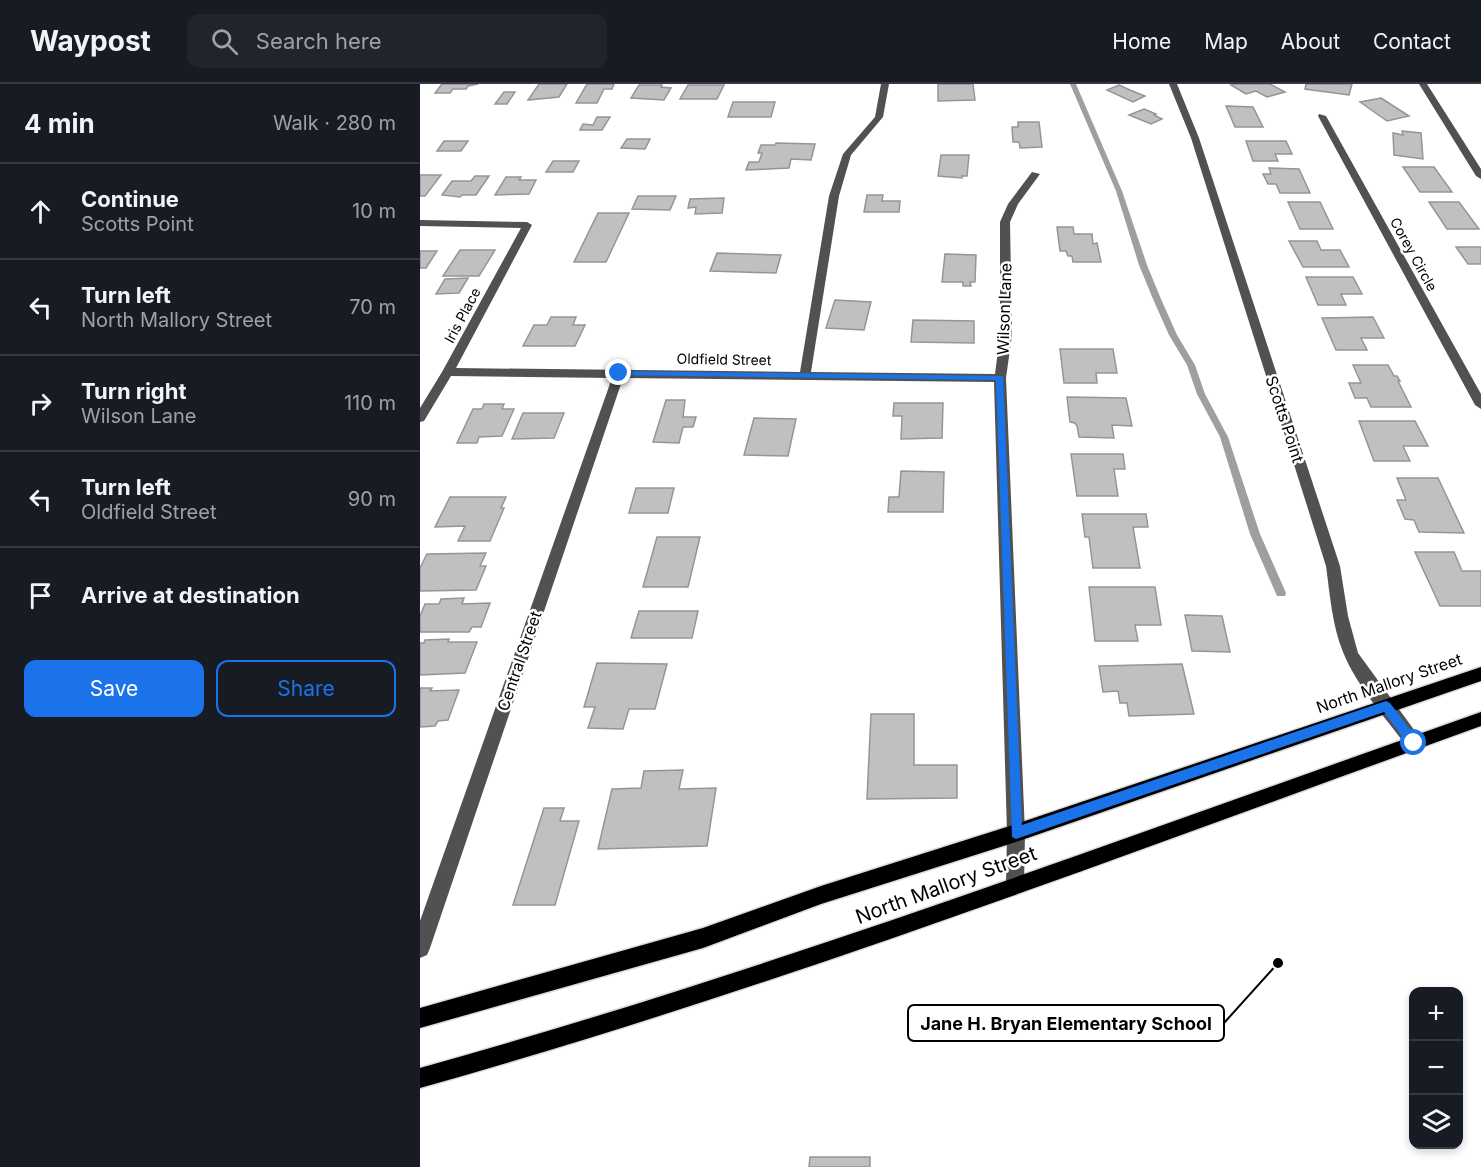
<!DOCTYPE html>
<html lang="en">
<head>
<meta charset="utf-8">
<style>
  body { margin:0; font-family:Inter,sans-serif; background:#20242c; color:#f1f3f6 }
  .controls { position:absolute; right:18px; bottom:18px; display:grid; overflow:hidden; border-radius:12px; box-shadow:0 3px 9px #0003 }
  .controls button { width:54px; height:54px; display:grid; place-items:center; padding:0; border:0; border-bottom:2px solid #363941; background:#171b24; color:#f1f3f6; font:30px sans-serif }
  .stop { position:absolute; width:18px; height:18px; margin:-14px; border:4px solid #1a73e8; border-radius:50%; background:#fff }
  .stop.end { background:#1a73e8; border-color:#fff; box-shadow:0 2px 6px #0008 }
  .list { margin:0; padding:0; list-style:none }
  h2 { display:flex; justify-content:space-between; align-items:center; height:78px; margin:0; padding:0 24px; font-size:26px }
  h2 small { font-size:20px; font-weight:400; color:#9ea1a6 }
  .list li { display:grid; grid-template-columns:39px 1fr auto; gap:18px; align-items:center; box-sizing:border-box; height:96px; padding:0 24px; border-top:2px solid #363941 }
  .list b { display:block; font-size:22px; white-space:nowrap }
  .list p { margin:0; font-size:20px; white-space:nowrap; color:#9ea1a6 }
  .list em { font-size:20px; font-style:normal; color:#9ea1a6 }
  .actions { display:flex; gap:12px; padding:18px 24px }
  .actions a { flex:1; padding:14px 0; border:2px solid #1a73e8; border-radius:12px; text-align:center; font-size:21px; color:#1a73e8 }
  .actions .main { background:#1a73e8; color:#fff }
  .icon { flex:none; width:33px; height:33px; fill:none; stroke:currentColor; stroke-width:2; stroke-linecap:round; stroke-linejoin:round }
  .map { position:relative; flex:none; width:1061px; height:1083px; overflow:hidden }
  header { display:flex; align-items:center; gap:36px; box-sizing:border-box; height:84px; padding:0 30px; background:#171b24; border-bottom:2px solid #363941 }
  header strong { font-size:28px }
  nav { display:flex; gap:33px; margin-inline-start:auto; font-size:21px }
  .search { width:420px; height:54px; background:#20242c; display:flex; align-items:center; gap:15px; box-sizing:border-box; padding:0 21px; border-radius:12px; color:#9ea1a6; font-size:22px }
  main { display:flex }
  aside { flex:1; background:#171b24 }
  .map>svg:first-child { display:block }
</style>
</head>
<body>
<header>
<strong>Waypost</strong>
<div class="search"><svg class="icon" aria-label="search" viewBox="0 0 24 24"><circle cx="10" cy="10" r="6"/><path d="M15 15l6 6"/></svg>Search here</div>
<nav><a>Home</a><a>Map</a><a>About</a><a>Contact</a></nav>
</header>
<main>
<aside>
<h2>4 min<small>Walk · 280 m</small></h2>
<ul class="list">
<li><svg class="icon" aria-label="ahead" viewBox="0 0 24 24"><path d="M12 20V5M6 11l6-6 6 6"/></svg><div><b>Continue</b><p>Scotts Point</p></div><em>10 m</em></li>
<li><svg class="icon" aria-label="left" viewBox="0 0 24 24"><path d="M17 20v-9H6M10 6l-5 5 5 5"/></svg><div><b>Turn left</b><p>North Mallory Street</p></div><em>70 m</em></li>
<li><svg class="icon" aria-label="right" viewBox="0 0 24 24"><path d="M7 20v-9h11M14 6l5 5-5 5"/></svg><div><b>Turn right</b><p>Wilson Lane</p></div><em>110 m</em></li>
<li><svg class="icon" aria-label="left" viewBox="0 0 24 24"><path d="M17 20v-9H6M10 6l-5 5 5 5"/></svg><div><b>Turn left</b><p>Oldfield Street</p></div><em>90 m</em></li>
<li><svg class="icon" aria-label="arrive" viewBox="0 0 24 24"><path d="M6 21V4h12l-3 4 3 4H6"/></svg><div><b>Arrive at destination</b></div></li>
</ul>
<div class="actions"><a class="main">Save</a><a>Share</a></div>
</aside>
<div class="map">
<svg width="1061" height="1083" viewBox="0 0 1061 1083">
  <rect width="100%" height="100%" fill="#fff"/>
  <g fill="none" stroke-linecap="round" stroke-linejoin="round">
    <path fill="#9f9f9f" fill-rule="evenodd" d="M650 0H656L702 107 727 181 741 215 757 251 775 281 785 310 808 353 840 450 866 509 865 512H857L830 450 800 353 777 310 767 281 749 251 733 215 719 181 696 107Z"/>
  </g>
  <path fill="#c0c0c0" stroke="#959595" stroke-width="1.5" d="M22 0H58L48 2 46 5H33L30 9H15Z
    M119 0H147L139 13 108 16Z
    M167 0H194L192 5H184L177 19H156Z
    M518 0H553L555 16 518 17Z
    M816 0H850L865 8 847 13 836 7 826 10 811 1Z
    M886 0H932L929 11 885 5Z
    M219 1H242L241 3 251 4 244 16 211 14Z
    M268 1H304L297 15H260Z
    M699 1 710 6 725 12 713 18 687 6Z
    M84 8H95L87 20H75Z
    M961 14 989 32 967 37 940 18Z
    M313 18H355L351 33H308Z
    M806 22 833 23 843 43H815Z
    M724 25 736 30 734 31 742 35 731 40 709 31Z
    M177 33H190L182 46H160L163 40 173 41Z
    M598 38H619L622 63 600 64 599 58H593L592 43H598Z
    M982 47 1001 49 1003 75 974 71 973 49 983 51Z
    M207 55H230L225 65 201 64Z
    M24 57H48L41 67H17Z
    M826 57H866L872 70H855L858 77H833Z
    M356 59 395 60 391 76 371 75 369 84 326 86 329 78H339L342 69H338L341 61H355Z
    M521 71H549L547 92H542V94L518 92Z
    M133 77H159L153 88H126Z
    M983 83H1014L1032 108H1000Z
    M849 84 879 85 890 109H860L856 100H848L843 90H851Z
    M0 91H21L5 112H0Z
    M55 92H69L56 111H42L40 113 22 111 32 97H51Z
    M86 93H101L99 96H116L109 110 75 111Z
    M447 111H463L462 117H480L479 128H444Z
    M218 112H256L250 126 212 125Z
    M304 114 302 129 275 130 276 123 268 124 270 115Z
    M868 118H900L913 145H880Z
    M1009 118H1039L1059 145H1027Z
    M178 129H209L186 178H154Z
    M637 143H653L654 150H672L673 160 677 159 681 178H653L652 172H648L646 167H640Z
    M869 157H897L901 166H920L929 183H883Z
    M1036 163H1061V180H1048Z
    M40 166H75L59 192H23Z
    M0 167H17L6 184H0Z
    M297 169 361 171 356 189 290 187Z
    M525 170 556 171 555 198H550L551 202H543V198H522Z
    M886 193H933L942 210H921L926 221H898Z
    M48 194 39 209 16 210 25 195Z
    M415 216 451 218 444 246 406 244Z
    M131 233H156L153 241H165L155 262H103L114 241H127Z
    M953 233 964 254H941L947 266H916L902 234Z
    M493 236 554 237V259L491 258Z
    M640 265H693L697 289H676L677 299H644Z
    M933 281H968L974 292H977L980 297H978L991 323H951L947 314H935L929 299H941Z
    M647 313 706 314 712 342 692 341 694 354 659 353 657 342 655 339 650 338Z
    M246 316H265L263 333H276L273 343H263L259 359 233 358Z
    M474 319H523L522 354 481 355 482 332H473Z
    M64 320H84L82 325H94L82 352 59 353 57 359H37L53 325H62Z
    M103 329H144L134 354 92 355Z
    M334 334 376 335 368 372 324 371Z
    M939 337H995L1008 362H983L990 377H954Z
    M651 370H703L705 385H694L698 412H657Z
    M481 387 524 388 523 428H468L469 413H479Z
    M977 394H1018L1044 449 999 448 994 436 985 435 977 416H986Z
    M216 404H254L248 429H209Z
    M30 413H86L81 424H84L70 457H38L45 442 15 443Z
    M662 430H726L728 443H713L720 484H673L669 453H665Z
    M237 453H280L268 503H223Z
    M995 468H1034L1042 487H1061V522H1020Z
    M66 469 60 482H66L56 506 0 507V484L7 470Z
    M669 503H735L741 541H715L718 557H675Z
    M44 514 42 520 70 519 61 543H52L49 548H0V532L5 520H19L21 515Z
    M219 527H278L272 554H211Z
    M765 531 802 532 810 568 772 567Z
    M29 555 28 558H57L45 589 0 591V559H4L5 556Z
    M177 579 247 580 235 625H209L203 645 168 644 175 623H164Z
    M762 580 774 630 709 632 707 619H700L698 607 683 608 679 582Z
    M0 604H12L10 607 39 606 28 636 18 637 15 642 0 643Z
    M451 630H494V681H537V714L447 715Z
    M263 686 259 705 296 704 287 762 178 765 192 705 221 704 224 687Z
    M124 724H144L140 737H159L135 821H93Z
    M390 1073H450V1083H389Z"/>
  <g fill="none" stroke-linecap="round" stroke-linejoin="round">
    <g stroke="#dbdbdb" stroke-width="3">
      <path id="major" d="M1061 583V597L596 758 401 820 283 864 0 944V924L283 844 401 802 596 740Z
        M1061 628V642C709 769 360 903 0 1004V984C359 884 709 752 1061 628Z"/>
    </g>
    <path fill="#515151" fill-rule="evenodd" d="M461 0H469L463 33 431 71 419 112 391 288 575 290 580 251V138L588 120 612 88 620 90 598 120 590 138 592 251 586 294 605 749 604 801 602 808 595 810 588 808 586 801 587 749 574 298 203 294 10 864 7 871 0 874V837L192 294 31 292 4 337 0 338V324L22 288 101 144 0 142V136L107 138 112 141 36 284 380 288 409 112 423 70 455 33Z
      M749 0H757L779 54 920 482 928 532 938 569 1000 654 1002 659 1000 664 994 667 988 664C966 634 937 603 923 568 912 541 910 511 906 482L771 54Z
      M999 0H1007L1061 85V95L1056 92Z
      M899 30 906 32 1061 310V325L1055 321 898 32Z"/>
    <use href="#major" fill="#000" fill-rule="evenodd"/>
  </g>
  <path fill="#1a73e8" d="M199 287 583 292 602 741 966 617 970 619 998 656V663H990L964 628 596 755 592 753 576 296 196 291 195 289Z"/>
  <g text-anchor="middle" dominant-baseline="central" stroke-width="5" stroke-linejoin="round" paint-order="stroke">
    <g font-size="14" fill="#000" stroke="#fff">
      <text transform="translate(994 170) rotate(61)">Corey Circle</text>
      <text transform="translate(42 231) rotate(-62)">Iris Place</text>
      <text transform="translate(304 275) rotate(1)">Oldfield Street</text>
    </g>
    <g font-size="16" fill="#000" stroke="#fff">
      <text transform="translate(584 225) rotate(-88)">Wilson Lane</text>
      <text transform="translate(865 335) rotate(72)">Scotts Point</text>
      <text transform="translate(99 577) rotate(-71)">Central Street</text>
      <text transform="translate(969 599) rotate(-19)">North Mallory Street</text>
    </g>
    <g font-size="20" fill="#000" stroke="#fff">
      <text transform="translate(526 801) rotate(-20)">North Mallory Street</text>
    </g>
  </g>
  <path fill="none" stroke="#000" stroke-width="2" d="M858 879L804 939"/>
  <circle fill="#000" stroke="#fff" stroke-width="2" cx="858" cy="879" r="6"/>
  <rect fill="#fff" stroke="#000" stroke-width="2" x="488" y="921" width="316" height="36" rx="6"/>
  <g font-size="18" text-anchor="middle" font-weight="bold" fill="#000">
    <text x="646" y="946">Jane H. Bryan Elementary School</text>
  </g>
</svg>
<div class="controls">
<button>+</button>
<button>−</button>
<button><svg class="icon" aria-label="layers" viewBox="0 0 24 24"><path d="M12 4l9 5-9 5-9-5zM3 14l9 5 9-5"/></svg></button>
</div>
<div class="stop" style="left:994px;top:659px"></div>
<div class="stop end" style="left:199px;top:289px"></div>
</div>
</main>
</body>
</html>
